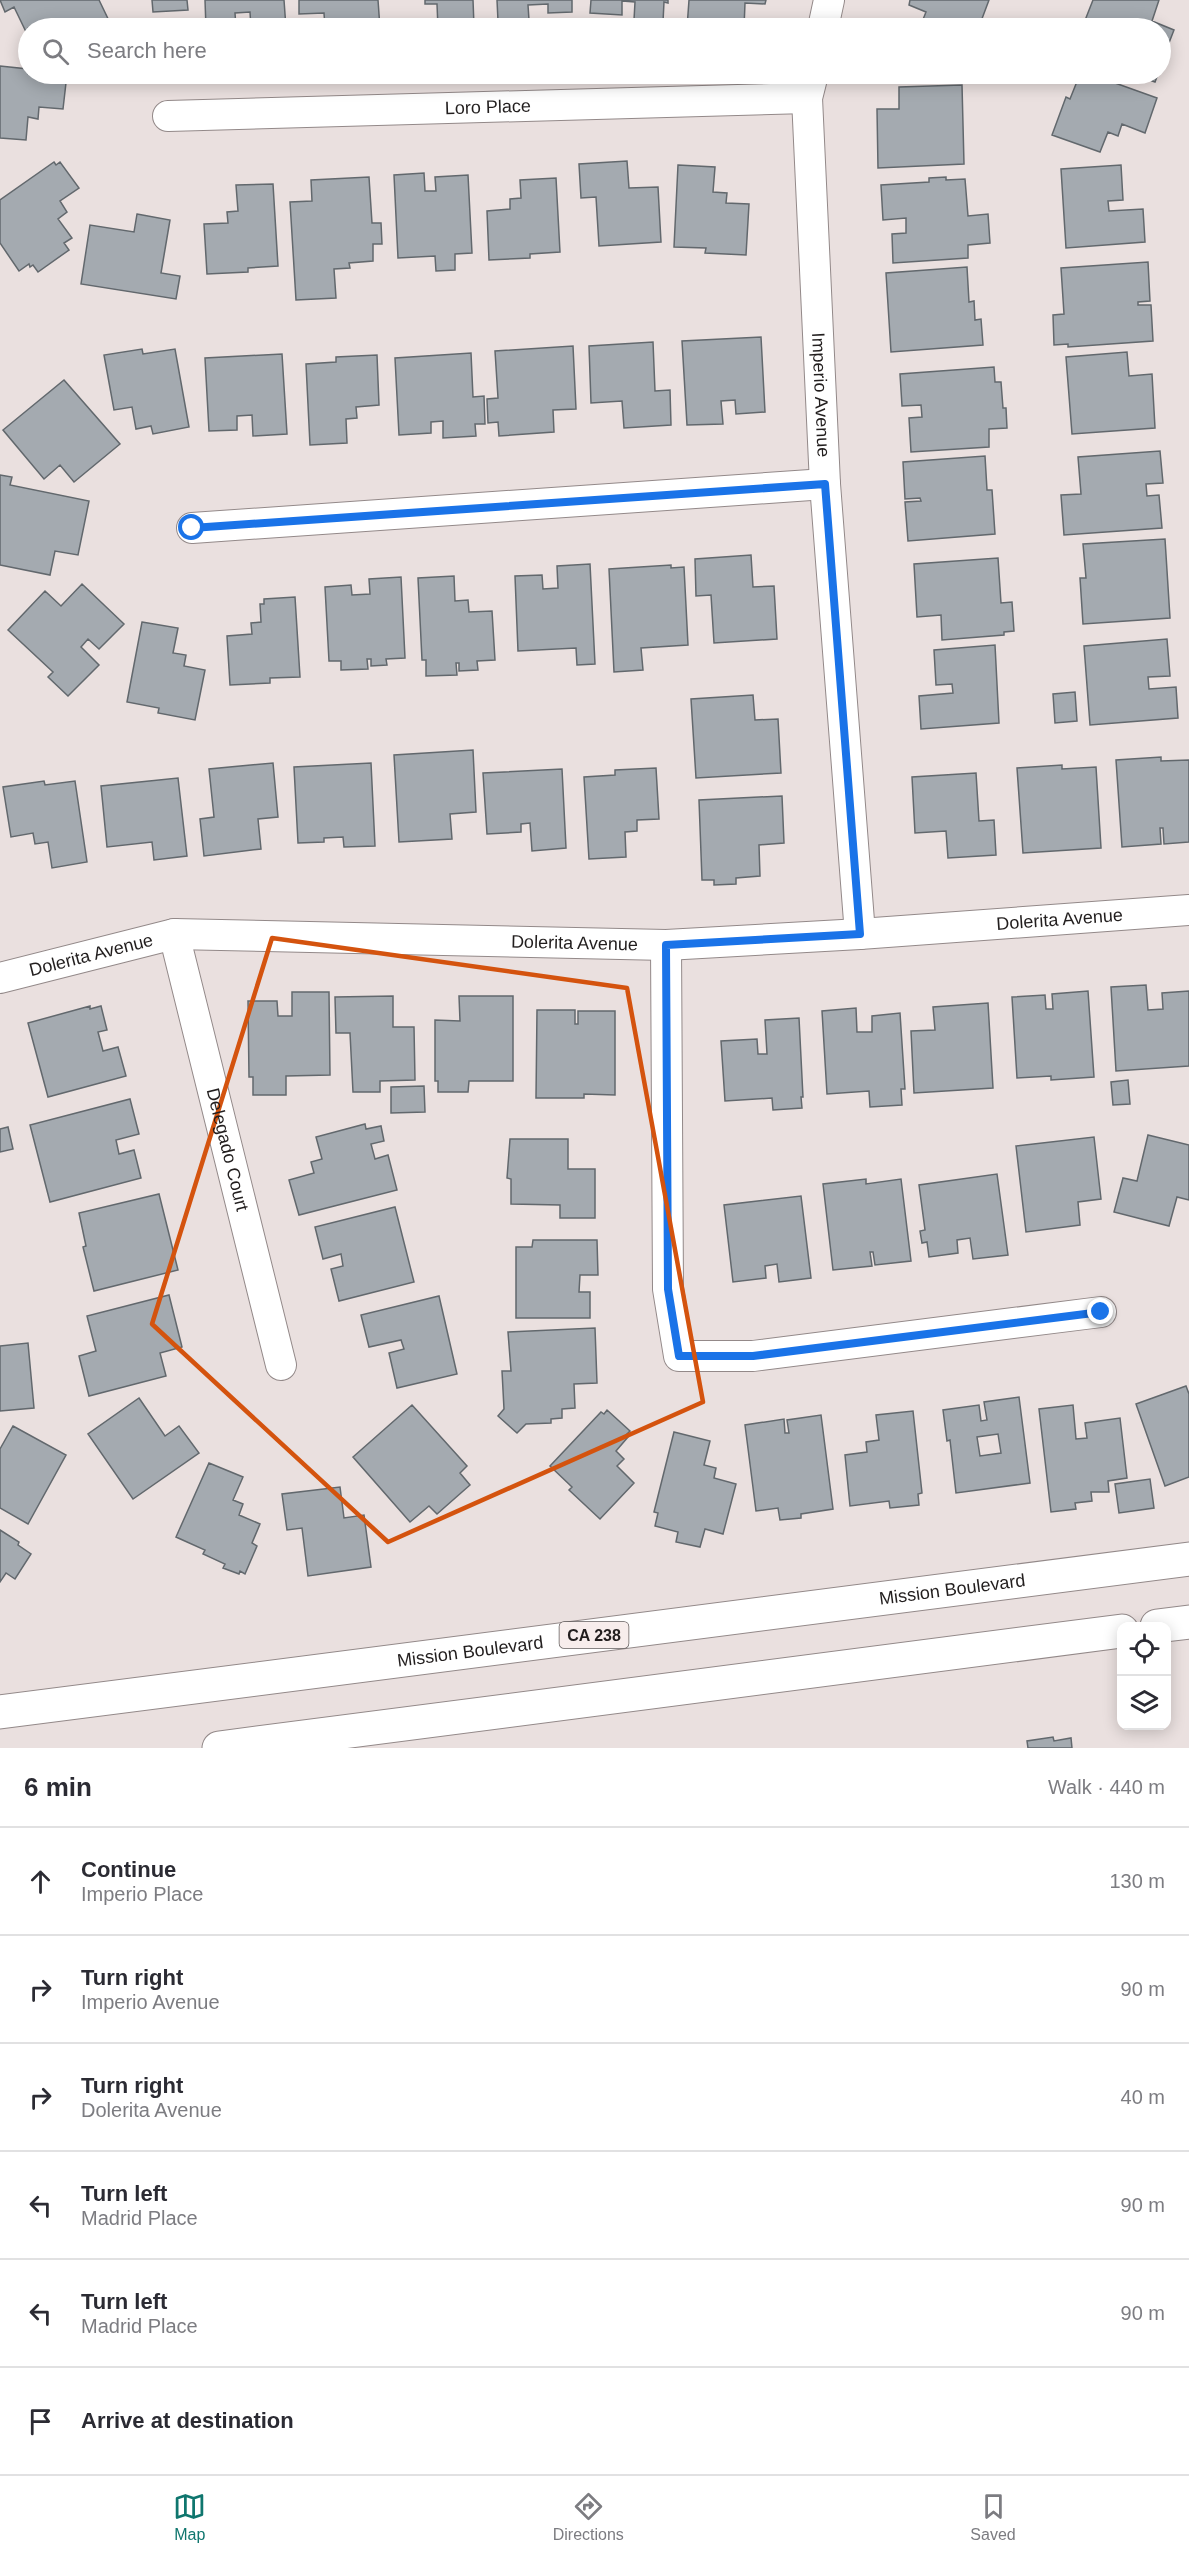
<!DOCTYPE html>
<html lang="en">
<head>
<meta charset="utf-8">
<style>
  body { margin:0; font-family:Helvetica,sans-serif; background:#f2f2f3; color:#2b2b33 }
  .controls { position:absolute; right:18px; bottom:18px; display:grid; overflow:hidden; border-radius:12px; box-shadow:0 3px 15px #0003 }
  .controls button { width:54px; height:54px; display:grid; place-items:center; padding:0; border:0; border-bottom:2px solid #e1e1e2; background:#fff; color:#2b2b33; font:30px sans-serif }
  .stop { position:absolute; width:18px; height:18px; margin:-14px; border:4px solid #1a73e8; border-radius:50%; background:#fff }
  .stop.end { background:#1a73e8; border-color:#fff; box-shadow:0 2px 6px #0008 }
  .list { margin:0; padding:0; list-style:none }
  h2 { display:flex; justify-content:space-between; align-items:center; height:78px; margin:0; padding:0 24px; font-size:26px }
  h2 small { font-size:20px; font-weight:400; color:#7c7c81 }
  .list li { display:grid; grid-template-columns:39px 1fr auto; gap:18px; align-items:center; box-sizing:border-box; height:108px; padding:0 24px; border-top:2px solid #e1e1e2 }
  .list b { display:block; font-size:22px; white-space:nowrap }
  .list p { margin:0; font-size:20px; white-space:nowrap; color:#7c7c81 }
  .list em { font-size:20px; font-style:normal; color:#7c7c81 }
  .icon { flex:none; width:33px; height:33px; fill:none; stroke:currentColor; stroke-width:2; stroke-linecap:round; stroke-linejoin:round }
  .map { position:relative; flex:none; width:1189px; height:1748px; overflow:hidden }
  .search { position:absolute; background:#fff; box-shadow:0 3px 15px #0003; left:18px; right:18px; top:18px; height:66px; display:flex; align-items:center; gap:15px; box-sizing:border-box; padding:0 21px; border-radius:33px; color:#7c7c81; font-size:22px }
  .sheet { height:726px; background:#fff }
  nav { display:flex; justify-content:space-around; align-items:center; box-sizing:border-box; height:84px; border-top:2px solid #e1e1e2; background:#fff; font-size:16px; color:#7c7c81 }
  nav a { display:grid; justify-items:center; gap:3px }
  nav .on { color:#0f766e }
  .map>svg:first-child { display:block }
</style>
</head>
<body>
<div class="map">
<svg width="1189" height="1748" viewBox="0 0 1189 1748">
  <rect width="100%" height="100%" fill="#eae0df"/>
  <path fill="#a4aab0" stroke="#62686d" stroke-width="1.5" fill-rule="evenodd" d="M0 0H99L112 27 28 28V36L14 7 5 12Z
    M152 0H187L188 10 153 12Z
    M205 0H284L286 28H251L250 12 235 13 236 28H206Z
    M299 0H378L380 28H325L324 13 299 14Z
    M425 0H473L474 26 438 28 437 4H425Z
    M497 0H572V12L548 13V4L528 5 529 20 498 21Z
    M591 0H668V3L664 2 663 22 634 20 635 2 622 1V15L590 13Z
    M689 0H766L765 4 745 3 744 28H687Z
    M910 0H989L980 24 985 26 984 28H931L932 26 922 22 926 12 909 5Z
    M1093 0H1159L1152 21 1174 30 1160 66V28H1082Z
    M0 66 28 69V74H67L63 109 39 107 38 119 28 117 26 140 0 138Z
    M1080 74H1090L1157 98 1145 133 1122 124 1118 136 1108 132 1100 152 1052 135 1066 97 1070 99Z
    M1133 74H1158L1155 82Z
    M962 85 964 164 878 168 877 109H899V87Z
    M627 161 629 188 658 187 661 242 599 246 596 197 581 198 579 164Z
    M54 162 56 165 60 162 79 188 60 201 67 212 58 219 72 238 64 243 69 250 38 272 33 265 30 267 29 264 19 271 0 243V200Z
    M678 165 715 167 713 192 727 193 726 203 749 204 746 255 705 253 706 248 674 247Z
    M1121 165 1123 200 1108 201 1109 211 1143 209 1145 242 1066 248 1061 169Z
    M424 173 425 191H436L435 177 468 175 472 253 455 254V270L436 271 435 256 398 258 394 175Z
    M369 177 372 223H381L382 244H373V261L349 263 350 268 334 269 336 298 296 300 290 202 312 201 311 180Z
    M946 177V180L965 179 968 216 988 214 990 243 968 245V258L893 263 892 234 906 233V218L883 220 881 185 929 182V178Z
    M556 178 560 252 530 254V258L489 260 487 211 510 209V199L521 198 520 180Z
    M273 184 278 266 248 268V272L207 274 204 224 228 223 227 212 238 211 236 185Z
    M137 214 170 220 161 273 180 276 176 299 81 284 90 225 134 232Z
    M1148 262 1150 301 1138 302V305H1151L1153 341 1068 347V344L1054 345 1053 315 1064 314 1061 268Z
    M967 267 969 302 974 301 975 320 981 319 983 345 891 352 886 273Z
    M761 337 765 412 736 414 735 400 721 401 723 424 687 425 682 341Z
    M653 342 655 391 670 390 671 425 624 428 622 401 591 403 589 346Z
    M573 346 576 409 553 410 554 432 499 436 498 422 488 423 487 399 498 398 495 351Z
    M142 349 143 354 175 349 189 427 153 434 151 426 136 429 132 407 114 410 104 355Z
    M1127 352 1129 376 1152 374 1155 428 1072 434 1066 357Z
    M471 353 473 397 484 396 485 424H475L476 436 443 438V421L431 422V433L399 435 395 358Z
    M282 354 287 434 253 436 252 415 237 416V430L209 431 205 358Z
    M377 355 379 405 356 407 357 418 346 419 347 443 310 445 306 364 336 362V357Z
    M994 367 995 382H1001L1003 408H1006L1007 428 989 429V447L911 452 909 418 922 417 921 405 902 406 900 374Z
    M64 380 120 444 74 482 60 465 44 479 3 430Z
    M1160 451 1163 483 1146 484 1147 496 1159 495 1162 528 1064 535 1061 495 1081 494 1078 457Z
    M985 456 987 490H992L995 534 908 541 905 502 921 501 920 498 905 499 903 462Z
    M0 475 12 477 10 485 89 501 78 555 55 551 50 575 0 565Z
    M1165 539 1170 618 1083 624 1080 578H1086L1083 544Z
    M751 555 753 587 774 586 777 639 714 643 711 595 696 596 695 559Z
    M998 558 1001 603 1012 602 1014 631 1004 632V635L942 640 941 615 917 617 914 564Z
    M590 564 595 664 577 665 576 648 518 651 515 576 542 575 543 589 558 588 557 566Z
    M671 565V568L684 567 688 645 641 648 643 670 614 672 609 569Z
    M454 576 455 601 468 600 469 612 492 611 495 660 477 661 478 670 459 671V663H456L457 675 426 676V660H422L418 578Z
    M401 577 405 658 386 659 387 665 371 666V659H367L368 669 341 670V661H329L325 587 351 585 352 595 370 594 369 579Z
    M82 584 124 624 99 649 88 639 81 647 99 665 68 696 48 677 53 672 8 630 45 591 61 606Z
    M295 597 300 677 270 678V683L230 685 227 636 252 634 251 623 261 622 260 604H264V599Z
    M142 622 178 628 173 653 186 655 184 666 205 670 195 720 158 713 159 708 127 702Z
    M1167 639 1170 676 1148 677 1149 689 1176 687 1178 718 1090 725 1084 646Z
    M995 645 999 723 921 729 919 696 953 693 952 684 936 685 934 650Z
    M1075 692 1077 721 1055 723 1053 694Z
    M753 695 755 720 778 719 781 773 696 778 691 699Z
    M473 750 476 812 450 814 452 839 399 842 394 755Z
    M1161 757V761L1189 760V842L1164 844 1163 828H1160L1161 844 1122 847 1116 760Z
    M273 763 278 817 258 819 261 849 204 856 200 819 214 817 209 769Z
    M371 763 375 846 344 847 343 837 324 838V842L298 843 294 767Z
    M1062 765V769L1096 767 1101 848 1023 853 1017 768Z
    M656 768 659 819 637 820V831L625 832 626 857 589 859 584 777 615 775V770Z
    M562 769 566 848 532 851 530 823 521 824V832L487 834 483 773Z
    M976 773 979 821 994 820 996 855 948 858 946 831 915 833 912 777Z
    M178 778 187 856 154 860 152 842 107 847 101 786Z
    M44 781 45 785 75 781 87 862 52 868 48 842 35 844 33 833 11 837 3 787Z
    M782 796 784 843 759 845 760 876 736 878V884L714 885V880H702L699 800Z
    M1146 985 1148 1010 1163 1009 1162 993 1189 991V1066L1116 1071 1111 987Z
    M1088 991 1094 1077 1051 1080V1076L1017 1078 1012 997 1045 995 1046 1009H1053L1052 994Z
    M292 992H329L330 1075 286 1076V1095H253V1077H249L248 1001H277L278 1016H292Z
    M393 996V1027H414L415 1080 380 1081V1092H353L350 1033H336L335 997Z
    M459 996H513V1081H469L468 1092H438V1081H435V1020L460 1021Z
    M988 1003 993 1088 914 1093 911 1031 935 1030 933 1007Z
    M90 1006V1009L101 1006 107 1030 98 1032 103 1051 118 1047 126 1076 48 1097 28 1023Z
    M856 1008 857 1032H872V1016L900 1013 905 1089H901L902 1105 870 1107 869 1091 827 1094 822 1011Z
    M537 1010H575V1024H578V1011H615V1095L584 1094V1098H536Z
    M799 1018 803 1097H801L802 1108 773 1110 772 1098 725 1101 721 1041 757 1039 758 1054H767L765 1020Z
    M1128 1080 1130 1104 1113 1105 1111 1082Z
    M424 1086 425 1112 391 1113V1087Z
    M130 1099 139 1134 116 1140 119 1154 134 1150 141 1178 50 1202 30 1125Z
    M365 1124 366 1129 381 1126 384 1141 371 1144 375 1159 388 1155 397 1190 299 1215 289 1180 314 1173 311 1162 322 1159 316 1137Z
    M8 1127 13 1149 0 1152V1129Z
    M1148 1135 1189 1145V1200L1177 1197 1169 1226 1114 1212 1123 1178 1137 1181Z
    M1094 1137 1101 1199 1078 1202 1080 1225 1026 1232 1016 1146Z
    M510 1139H568V1169H595V1218H560V1205L511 1204V1179L507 1178Z
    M997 1174 1008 1255 973 1259 970 1238 957 1240 958 1253 929 1257 927 1242 922 1243 920 1231 925 1230 919 1185Z
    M866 1179V1184L901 1179 911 1261 875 1265 873 1252H870L872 1266 833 1270 823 1184Z
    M159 1194 178 1270 94 1291 83 1247 86 1246 79 1213Z
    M801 1196 811 1278 779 1282 777 1264 765 1266 766 1278 733 1282 724 1205Z
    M395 1207 414 1282 339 1301 331 1269 343 1266 341 1254 323 1259 315 1227Z
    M533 1240H597L598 1275H580L579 1292H590V1318H516V1247H532Z
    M169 1295 182 1347 160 1353 166 1376 89 1396 79 1356 96 1351 87 1316Z
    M439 1296 457 1374 397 1388 389 1353 404 1349 401 1340 369 1347 361 1315Z
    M595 1328 597 1383 574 1384 575 1408 562 1409V1418L551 1419V1423L526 1424 517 1433 498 1416 504 1409 502 1371H511L508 1332Z
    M28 1343 34 1408 0 1411V1346Z
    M1186 1386 1189 1394V1477L1165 1486 1136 1404Z
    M1019 1397 1030 1483 956 1493 950 1440 947 1441 943 1410 979 1405 981 1421 987 1420 984 1402ZM998 1434 1001 1453 980 1456 977 1437Z
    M139 1398 165 1436 179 1426 199 1453 133 1499 88 1434Z
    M412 1405 467 1466 460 1473 470 1485 437 1514 429 1506 410 1522 353 1457Z
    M1073 1405 1076 1439 1087 1438 1085 1423 1120 1418 1127 1478 1108 1481 1109 1492H1091L1092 1501 1075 1503 1076 1509 1051 1512 1039 1409Z
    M607 1410 630 1431 626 1435 628 1437 616 1451 624 1459 617 1466 634 1483 600 1519 569 1490 572 1487 550 1466 601 1412 604 1414Z
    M913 1411 922 1493 918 1494 919 1505 890 1508 889 1501 850 1506 845 1455 867 1452 866 1442 879 1440 876 1415Z
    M821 1415 833 1509 801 1514V1518L780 1520 778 1508 756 1511 745 1425 784 1419 785 1433H789L787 1420Z
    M13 1426 66 1455 28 1524 0 1508V1449Z
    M674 1432 710 1441 704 1465 716 1468 714 1478 736 1484 723 1534 705 1529 700 1547 676 1542 678 1532 655 1526 658 1513 654 1512Z
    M209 1463 243 1477 233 1500 243 1504 239 1515 260 1524 252 1543 257 1546 245 1574 240 1571 239 1574 223 1568 225 1564 203 1554 205 1550 176 1537Z
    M1150 1479 1154 1508 1119 1513 1115 1484Z
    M340 1487 344 1518 364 1515 371 1567 308 1576 302 1528 287 1530 282 1494Z
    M0 1530 19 1542 18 1545 31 1554 15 1579 6 1573 0 1582Z
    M1053 1737 1054 1741 1071 1738 1072 1748H1028L1027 1741Z"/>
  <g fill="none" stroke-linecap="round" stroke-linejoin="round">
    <g stroke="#938989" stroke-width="32">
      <g id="street">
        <path d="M823 28 829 0"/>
        <path id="s1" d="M813 74 807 98 825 484 860 934"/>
        <path id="s2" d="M168 116 807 98"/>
        <path d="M192 528 825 484"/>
        <path id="s3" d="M174 934 281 1365"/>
        <path d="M666 945 668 1289 679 1356H753L1101 1312"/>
        <path id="s4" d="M0 978 174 934 666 945 860 934 1189 910"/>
      </g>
    </g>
    <g stroke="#938989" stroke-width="35">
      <g id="primary">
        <path d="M1157 1626 1189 1622"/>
        <path id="s5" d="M0 1712 1189 1559"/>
        <path d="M219 1748 1122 1631"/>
      </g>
    </g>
    <use href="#street" stroke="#fff" stroke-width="30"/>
    <use href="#primary" stroke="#fff" stroke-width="33"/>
  </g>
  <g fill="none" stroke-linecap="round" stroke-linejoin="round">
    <path stroke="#1a73e8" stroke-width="8" d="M192 528 825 484 860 934 666 945 668 1289 679 1356H753L1101 1312"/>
  </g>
  <path fill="none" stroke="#d4530e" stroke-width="4.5" stroke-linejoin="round" d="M272 938 627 988 703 1402 388 1542 152 1324Z"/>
  <g text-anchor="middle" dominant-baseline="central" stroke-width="6" stroke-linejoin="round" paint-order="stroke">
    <rect fill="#f7edec" stroke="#625c5c" stroke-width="1.5" x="559.5" y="1622" width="69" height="26" rx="4.5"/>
    <g font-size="16" font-weight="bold" fill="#221e1e">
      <text x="594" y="1635">CA 238</text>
    </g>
    <g font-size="18" fill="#221e1e" stroke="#f7edec">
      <text stroke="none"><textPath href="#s2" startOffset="320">Loro Place</textPath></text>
      <text stroke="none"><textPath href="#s1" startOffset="322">Imperio Avenue</textPath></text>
      <text stroke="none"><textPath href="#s4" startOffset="1066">Dolerita Avenue</textPath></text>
      <text stroke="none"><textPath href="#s4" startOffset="580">Dolerita Avenue</textPath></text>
      <text stroke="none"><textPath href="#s4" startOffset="94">Dolerita Avenue</textPath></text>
      <text stroke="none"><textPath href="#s3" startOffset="222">Delegado Court</textPath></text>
      <text stroke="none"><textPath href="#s5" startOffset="960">Mission Boulevard</textPath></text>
      <text stroke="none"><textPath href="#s5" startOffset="474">Mission Boulevard</textPath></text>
    </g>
  </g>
</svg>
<div class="controls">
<button><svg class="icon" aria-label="locate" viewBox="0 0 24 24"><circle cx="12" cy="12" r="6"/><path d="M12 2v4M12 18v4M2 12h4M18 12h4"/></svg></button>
<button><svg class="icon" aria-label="layers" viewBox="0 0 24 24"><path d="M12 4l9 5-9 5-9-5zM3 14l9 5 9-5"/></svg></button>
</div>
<div class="stop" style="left:192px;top:528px"></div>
<div class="stop end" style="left:1101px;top:1312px"></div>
<div class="search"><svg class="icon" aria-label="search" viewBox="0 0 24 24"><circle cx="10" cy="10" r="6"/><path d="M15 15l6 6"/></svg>Search here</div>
</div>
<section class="sheet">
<h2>6 min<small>Walk · 440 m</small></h2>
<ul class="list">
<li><svg class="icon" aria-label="ahead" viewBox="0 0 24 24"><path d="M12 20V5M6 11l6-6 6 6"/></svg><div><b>Continue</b><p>Imperio Place</p></div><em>130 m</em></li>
<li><svg class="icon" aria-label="right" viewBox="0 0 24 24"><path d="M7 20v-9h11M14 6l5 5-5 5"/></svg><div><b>Turn right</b><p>Imperio Avenue</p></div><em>90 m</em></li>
<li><svg class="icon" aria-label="right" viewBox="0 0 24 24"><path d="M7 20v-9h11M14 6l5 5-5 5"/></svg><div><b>Turn right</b><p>Dolerita Avenue</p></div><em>40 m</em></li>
<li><svg class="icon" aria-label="left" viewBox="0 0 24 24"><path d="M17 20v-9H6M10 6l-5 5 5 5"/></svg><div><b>Turn left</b><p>Madrid Place</p></div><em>90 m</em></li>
<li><svg class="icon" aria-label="left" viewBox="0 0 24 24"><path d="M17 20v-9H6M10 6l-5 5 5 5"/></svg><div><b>Turn left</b><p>Madrid Place</p></div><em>90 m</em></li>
<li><svg class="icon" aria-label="arrive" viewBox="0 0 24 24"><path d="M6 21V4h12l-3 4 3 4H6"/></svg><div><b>Arrive at destination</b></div></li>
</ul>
</section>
<nav>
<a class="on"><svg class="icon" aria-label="map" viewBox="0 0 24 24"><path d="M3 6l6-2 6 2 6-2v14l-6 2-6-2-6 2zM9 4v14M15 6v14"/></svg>Map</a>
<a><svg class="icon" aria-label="directions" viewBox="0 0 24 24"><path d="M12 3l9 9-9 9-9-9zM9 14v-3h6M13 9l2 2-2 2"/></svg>Directions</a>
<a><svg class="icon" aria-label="saved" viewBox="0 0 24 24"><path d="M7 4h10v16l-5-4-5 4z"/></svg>Saved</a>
</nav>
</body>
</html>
